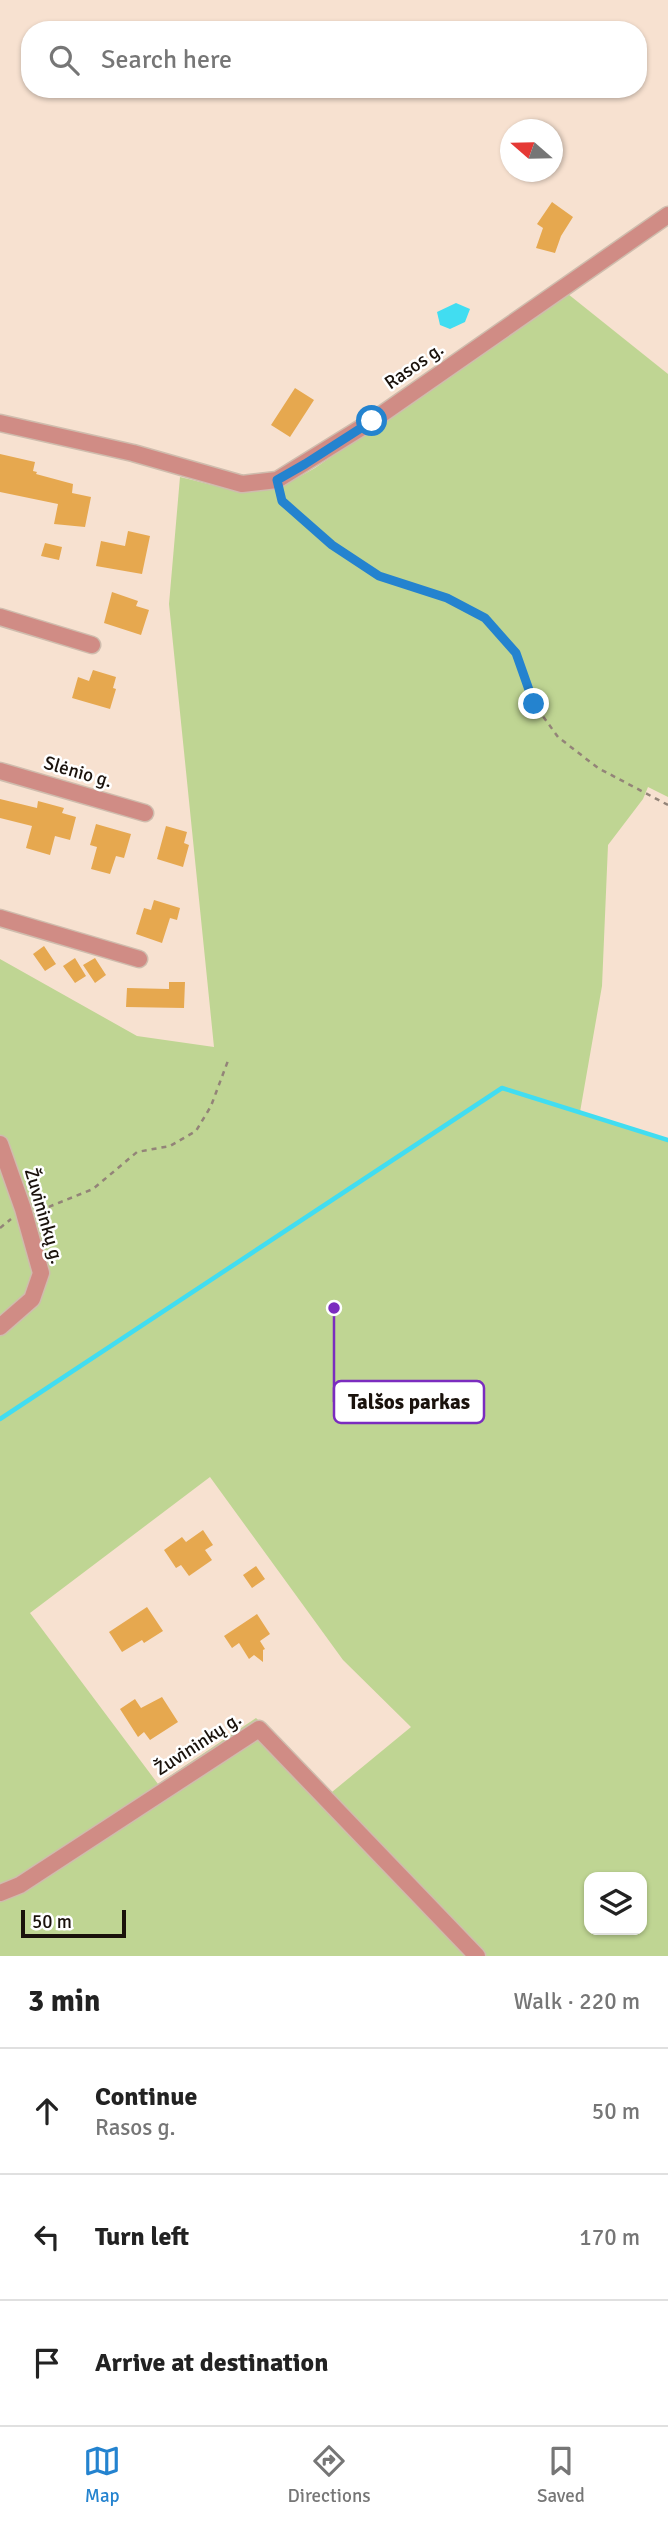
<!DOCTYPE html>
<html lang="en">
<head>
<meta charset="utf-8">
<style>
  body { margin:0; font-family:Signika,sans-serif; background:#f6f6f6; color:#222 }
  .controls { position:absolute; right:21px; bottom:21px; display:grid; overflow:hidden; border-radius:14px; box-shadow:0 2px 5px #0004 }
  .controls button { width:63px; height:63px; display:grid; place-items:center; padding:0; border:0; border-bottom:2px solid #e0e0e0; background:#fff; color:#222; font:35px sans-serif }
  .compass { position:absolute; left:500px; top:119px; width:63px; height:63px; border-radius:50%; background:#fff; box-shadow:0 2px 5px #0004; rotate:290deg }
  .scale { position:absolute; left:21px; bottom:18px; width:105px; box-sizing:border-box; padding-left:7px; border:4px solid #1a120c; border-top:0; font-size:19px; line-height:24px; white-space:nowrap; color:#1a120c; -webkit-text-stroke:5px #fff; paint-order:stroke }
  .stop { position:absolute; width:21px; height:21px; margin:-16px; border:5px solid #2483cf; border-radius:50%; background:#fff }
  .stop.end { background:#2483cf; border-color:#fff; box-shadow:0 2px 7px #0008 }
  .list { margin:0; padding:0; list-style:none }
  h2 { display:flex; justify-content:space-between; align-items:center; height:91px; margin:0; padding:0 28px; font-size:30px }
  h2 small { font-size:23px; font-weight:400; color:#767676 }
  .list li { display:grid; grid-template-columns:46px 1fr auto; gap:21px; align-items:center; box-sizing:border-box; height:126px; padding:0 28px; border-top:2px solid #e0e0e0 }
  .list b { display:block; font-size:26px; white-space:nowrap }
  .list p { margin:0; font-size:23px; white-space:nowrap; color:#767676 }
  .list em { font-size:23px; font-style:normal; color:#767676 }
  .icon { flex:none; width:38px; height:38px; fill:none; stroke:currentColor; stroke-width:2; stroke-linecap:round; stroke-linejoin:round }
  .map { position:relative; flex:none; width:668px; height:1956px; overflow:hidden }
  .search { position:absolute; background:#fff; box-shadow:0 2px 5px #0004; left:21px; right:21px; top:21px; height:77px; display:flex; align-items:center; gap:18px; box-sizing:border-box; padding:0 24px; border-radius:28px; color:#767676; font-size:26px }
  .sheet { height:469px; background:#fff }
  nav { display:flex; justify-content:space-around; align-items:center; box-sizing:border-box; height:98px; border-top:2px solid #e0e0e0; background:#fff; font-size:19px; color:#767676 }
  nav a { display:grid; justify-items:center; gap:4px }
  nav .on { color:#2483cf }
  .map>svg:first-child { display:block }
</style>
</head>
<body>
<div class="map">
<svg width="668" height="1956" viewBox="0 0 668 1956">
  <rect width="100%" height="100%" fill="#f7e1d0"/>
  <path fill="#bfd593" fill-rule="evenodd" d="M568 294 668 374V797L648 787 643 799 608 845 602 986 580 1112 668 1140V1956H0V959L137 1036 214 1047 169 604 180 477C211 484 248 498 280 486 292 481 304 474 315 468ZM210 1477 343 1660 411 1727 332 1792 256 1718 158 1784 30 1613ZM589 1877H642V1930H589Z"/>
  <path fill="#41ddf1" d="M456 303 470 309 465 322 450 329 440 325 437 312Z"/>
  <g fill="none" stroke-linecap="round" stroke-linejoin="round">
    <path stroke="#41ddf1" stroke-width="4.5" d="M0 1419 502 1088 668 1140"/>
  </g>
  <path fill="#e6a84f" d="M552 202 573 217 561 236 555 253 536 248 543 228 537 224Z
    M295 388 314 400 290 437 271 425Z
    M0 454 35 462 33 471 37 472 36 474 73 484 72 493 91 497 85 527 54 524 58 504 0 492Z
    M128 531 150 536 142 574 96 566 101 541 125 546Z
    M45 543 62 547 59 560 41 556Z
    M112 592 138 601 136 606 149 610 141 635 104 623Z
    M93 670 116 677 113 688 116 689 110 709 72 698 78 677 89 681Z
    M0 799 37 808 38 801 64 808 62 813 76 817 70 840 55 836 50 855 26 848 32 826 0 818Z
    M96 824 131 834 124 858 116 856 110 874 91 869 97 847 90 845Z
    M166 826 187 832 184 843 189 845 183 867 157 859Z
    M154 900 180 908 177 920 170 918 162 943 136 934 144 908 151 910Z
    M44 946 56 964 45 971 33 954Z
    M75 958 86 976 75 983 63 966Z
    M95 958 106 975 95 983 83 965Z
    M169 982H185L184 1008 126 1007 127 988 169 989Z
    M203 1530 213 1545 205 1550 212 1560 189 1576 181 1565 176 1568 164 1550 182 1537 186 1542Z
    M256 1566 265 1579 252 1588 243 1575Z
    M147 1607 163 1631 144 1643 142 1640 122 1652 109 1632Z
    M257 1614 270 1634 260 1641 265 1649 263 1650V1662L254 1655 249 1659 239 1643 232 1648 224 1636Z
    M162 1697 178 1722 150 1740 144 1732 138 1737 120 1709 135 1699 141 1708Z"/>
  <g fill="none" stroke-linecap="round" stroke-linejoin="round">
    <g stroke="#cfbcad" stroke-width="19">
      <path id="minor" d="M0 423 133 453 242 484 277 480 372 421 668 215
        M0 617 92 645
        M0 771 145 813
        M0 918 139 959
        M0 1144 23 1209 41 1273 32 1299 0 1327
        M0 1893 20 1885 259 1729 477 1956"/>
    </g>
    <path stroke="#938478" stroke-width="2.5" stroke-dasharray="5 5" stroke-linecap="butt" d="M281 495 282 501 332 545 379 576 447 598 485 618 516 653 534 704 558 737 598 768 668 805
      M39 1208H46L93 1189 137 1152 170 1146 196 1131 211 1106 229 1058
      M0 1228 11 1219"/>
    <use href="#minor" stroke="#d08c85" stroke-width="16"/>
  </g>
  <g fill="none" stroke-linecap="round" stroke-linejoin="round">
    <path stroke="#2483cf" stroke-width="9" d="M372 421 305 464 277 480 282 501 332 545 379 576 447 598 485 618 516 653 534 704"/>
  </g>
  <g text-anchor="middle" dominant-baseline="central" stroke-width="5" stroke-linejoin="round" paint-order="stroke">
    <g font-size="19" fill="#1a120c" stroke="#fff">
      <text transform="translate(414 366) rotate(-35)">Rasos g.</text>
      <text transform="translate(78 772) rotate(16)">Slėnio g.</text>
      <text transform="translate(44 1216) rotate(74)">Žuvininkų g.</text>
      <text transform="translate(198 1744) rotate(-33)">Žuvininkų g.</text>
    </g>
  </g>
  <path fill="none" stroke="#7b2cbf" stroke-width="2.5" d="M334 1308L334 1402"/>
  <circle fill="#7b2cbf" stroke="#fff" stroke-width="2.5" cx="334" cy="1308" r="7"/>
  <rect fill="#fff" stroke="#7b2cbf" stroke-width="2.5" x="334" y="1381" width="150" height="42" rx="7"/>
  <g font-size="21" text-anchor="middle" font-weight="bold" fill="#1a120c">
    <text x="409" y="1409">Talšos parkas</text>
  </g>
</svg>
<div class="controls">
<button><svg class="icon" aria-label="layers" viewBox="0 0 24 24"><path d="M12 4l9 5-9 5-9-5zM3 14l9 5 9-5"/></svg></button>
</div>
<svg class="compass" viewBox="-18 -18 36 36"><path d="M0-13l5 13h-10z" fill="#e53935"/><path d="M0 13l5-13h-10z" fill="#767676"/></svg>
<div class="scale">50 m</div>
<div class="stop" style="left:372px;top:421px"></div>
<div class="stop end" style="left:534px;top:704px"></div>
<div class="search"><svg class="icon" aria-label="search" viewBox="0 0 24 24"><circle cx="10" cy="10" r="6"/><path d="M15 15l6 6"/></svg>Search here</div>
</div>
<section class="sheet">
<h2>3 min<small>Walk · 220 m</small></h2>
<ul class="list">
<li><svg class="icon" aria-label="ahead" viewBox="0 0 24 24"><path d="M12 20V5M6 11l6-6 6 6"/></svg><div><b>Continue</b><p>Rasos g.</p></div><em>50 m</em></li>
<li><svg class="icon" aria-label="left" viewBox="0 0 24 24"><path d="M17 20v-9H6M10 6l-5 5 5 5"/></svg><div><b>Turn left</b></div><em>170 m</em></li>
<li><svg class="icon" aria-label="arrive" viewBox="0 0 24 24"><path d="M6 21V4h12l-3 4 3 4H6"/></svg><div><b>Arrive at destination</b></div></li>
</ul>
</section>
<nav>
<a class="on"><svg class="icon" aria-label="map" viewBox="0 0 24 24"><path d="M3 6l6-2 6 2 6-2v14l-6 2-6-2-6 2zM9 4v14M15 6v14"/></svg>Map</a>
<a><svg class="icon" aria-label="directions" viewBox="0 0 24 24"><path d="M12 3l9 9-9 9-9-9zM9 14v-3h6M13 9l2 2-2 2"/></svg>Directions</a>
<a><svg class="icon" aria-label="saved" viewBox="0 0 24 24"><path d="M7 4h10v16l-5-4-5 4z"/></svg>Saved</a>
</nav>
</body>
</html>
